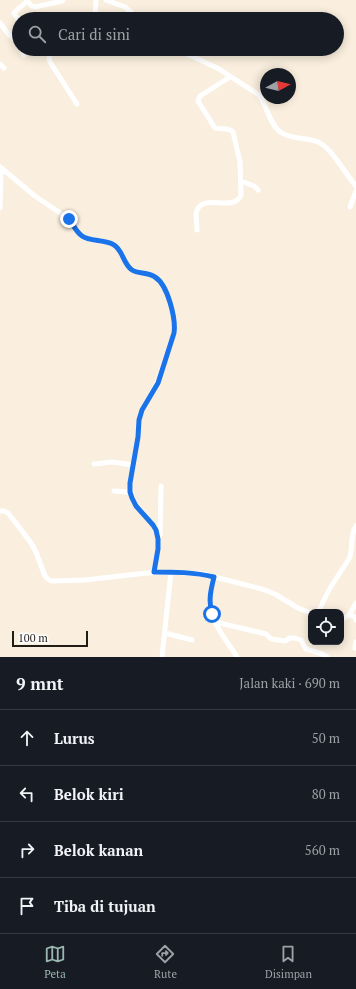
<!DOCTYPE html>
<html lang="id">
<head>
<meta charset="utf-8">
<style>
  body { margin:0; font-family:"PT Serif",serif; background:#20242c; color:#f1f3f6 }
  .controls { position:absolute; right:12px; bottom:12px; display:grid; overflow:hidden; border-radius:8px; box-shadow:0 2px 10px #0003 }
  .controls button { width:36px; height:36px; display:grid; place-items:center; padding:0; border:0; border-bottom:1px solid #363941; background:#171b24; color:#f1f3f6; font:20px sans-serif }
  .compass { position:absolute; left:260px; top:68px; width:36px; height:36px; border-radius:50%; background:#171b24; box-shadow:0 2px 10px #0003; rotate:82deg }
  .scale { position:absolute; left:12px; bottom:10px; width:76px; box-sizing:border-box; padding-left:4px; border:2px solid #201c16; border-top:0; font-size:11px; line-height:14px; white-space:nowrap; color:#201c16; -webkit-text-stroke:3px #fff; paint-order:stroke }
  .stop { position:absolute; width:12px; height:12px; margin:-9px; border:3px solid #1a73e8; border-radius:50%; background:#fff }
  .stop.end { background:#1a73e8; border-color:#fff; box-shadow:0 1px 4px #0008 }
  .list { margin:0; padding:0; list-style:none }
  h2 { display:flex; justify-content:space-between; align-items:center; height:52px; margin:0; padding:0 16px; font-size:17px }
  h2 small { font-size:13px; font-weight:400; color:#9ea1a6 }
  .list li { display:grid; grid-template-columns:26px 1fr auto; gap:12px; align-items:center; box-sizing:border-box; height:56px; padding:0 16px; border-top:1px solid #363941 }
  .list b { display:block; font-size:15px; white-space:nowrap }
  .list em { font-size:13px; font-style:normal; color:#9ea1a6 }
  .icon { flex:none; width:22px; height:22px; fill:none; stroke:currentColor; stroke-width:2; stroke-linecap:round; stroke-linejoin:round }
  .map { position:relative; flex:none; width:356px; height:657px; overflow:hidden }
  .search { position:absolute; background:#171b24; box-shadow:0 2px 10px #0003; left:12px; right:12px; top:12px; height:44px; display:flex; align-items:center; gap:10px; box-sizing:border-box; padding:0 14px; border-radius:22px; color:#9ea1a6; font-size:15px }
  .sheet { height:276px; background:#171b24 }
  nav { display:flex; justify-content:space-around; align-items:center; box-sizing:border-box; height:56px; border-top:1px solid #363941; background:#171b24; font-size:11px; color:#9ea1a6 }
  nav a { display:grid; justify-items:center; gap:2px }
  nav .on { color:#9ab8b1 }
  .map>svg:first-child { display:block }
</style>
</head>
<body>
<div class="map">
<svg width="356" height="657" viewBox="0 0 356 657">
  <rect width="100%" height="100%" fill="#faefde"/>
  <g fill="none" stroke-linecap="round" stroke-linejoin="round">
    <path stroke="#fff" stroke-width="5" d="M106 0 125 7 139 19
      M95 19 96 0
      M19 20 15 15 14 13 16 11 26 2H28L32 6 35 7 62 1 63 0
      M0 23 9 35 13 37 19 47
      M13 37 19 33
      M21 49 24 55
      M34 49 37 53
      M55 49C50 53 48 56 50 62L77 104
      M177 49 219 69 259 95C267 106 269 123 280 132 292 140 306 137 318 142 331 147 346 175 356 186
      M0 64 4 68
      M0 167 35 196 69 219 81 236C91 242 104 239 114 245 123 249 123 263 131 269 138 274 148 272 155 277 168 285 176 319 174 333L157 383 142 410 139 420 138 437 130 483 132 498 136 505 153 525 156 530 158 539V549L154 572
      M241 181 254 186 258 190
      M350 207 356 191
      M0 208 1 168
      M197 230C197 225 196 220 196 214 200 190 233 214 241 195L240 162 233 132C228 127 221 130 215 128L198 101 200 96 230 77
      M94 464 112 462 133 465
      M114 491 130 492
      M0 511H4L8 513 19 527 31 543 36 552 45 576 48 579 51 581 85 580 147 573 171 572 203 574 262 589 275 594 298 608 311 613
      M160 536 161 486
      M214 577C212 587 208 597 210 608 212 623 229 644 237 657
      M318 612 330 588 349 559C354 548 349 536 356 526
      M349 615 355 617 356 620
      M341 620 349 615 356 603
      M215 622 266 634 271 639 285 641 290 638H295L301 640 306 649 322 654 327 657
      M165 633 192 640
      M355 648 356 642
      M162 657 171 572"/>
  </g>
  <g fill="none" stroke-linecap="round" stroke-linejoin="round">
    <path stroke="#1a73e8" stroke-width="5" d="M69 219C73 224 76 232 82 236 90 242 105 239 114 245 123 250 123 264 132 270 138 274 148 272 155 277 168 285 176 319 174 333L158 383 142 410 139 420 138 437 130 483V492L132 498 136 506 153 525 156 530 158 539V549L154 572C174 572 194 572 214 577 211 589 208 601 212 614"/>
  </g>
</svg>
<div class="controls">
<button><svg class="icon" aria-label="locate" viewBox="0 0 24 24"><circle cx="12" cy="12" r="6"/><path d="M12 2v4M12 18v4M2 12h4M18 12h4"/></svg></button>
</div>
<svg class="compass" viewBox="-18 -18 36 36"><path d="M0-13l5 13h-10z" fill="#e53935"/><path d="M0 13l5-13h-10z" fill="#9ea1a6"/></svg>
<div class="scale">100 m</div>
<div class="stop" style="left:212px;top:614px"></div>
<div class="stop end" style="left:69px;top:219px"></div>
<div class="search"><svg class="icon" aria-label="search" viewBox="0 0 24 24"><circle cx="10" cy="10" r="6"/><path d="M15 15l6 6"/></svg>Cari di sini</div>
</div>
<section class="sheet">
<h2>9 mnt<small>Jalan kaki · 690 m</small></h2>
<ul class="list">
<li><svg class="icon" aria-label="ahead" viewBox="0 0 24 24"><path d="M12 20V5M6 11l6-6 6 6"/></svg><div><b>Lurus</b></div><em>50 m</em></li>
<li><svg class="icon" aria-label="left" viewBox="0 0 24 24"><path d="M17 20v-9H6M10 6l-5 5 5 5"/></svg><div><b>Belok kiri</b></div><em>80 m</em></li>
<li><svg class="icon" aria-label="right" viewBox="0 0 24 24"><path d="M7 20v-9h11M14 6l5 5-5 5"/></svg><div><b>Belok kanan</b></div><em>560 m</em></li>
<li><svg class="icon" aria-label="arrive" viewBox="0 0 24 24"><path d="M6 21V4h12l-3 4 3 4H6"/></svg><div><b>Tiba di tujuan</b></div></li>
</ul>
</section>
<nav>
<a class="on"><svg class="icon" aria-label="map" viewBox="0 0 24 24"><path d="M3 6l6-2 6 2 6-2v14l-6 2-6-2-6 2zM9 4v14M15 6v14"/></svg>Peta</a>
<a><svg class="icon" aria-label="directions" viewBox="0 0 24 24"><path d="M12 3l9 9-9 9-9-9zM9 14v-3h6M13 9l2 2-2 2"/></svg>Rute</a>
<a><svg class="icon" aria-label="saved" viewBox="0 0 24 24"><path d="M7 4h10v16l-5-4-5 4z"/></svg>Disimpan</a>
</nav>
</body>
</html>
